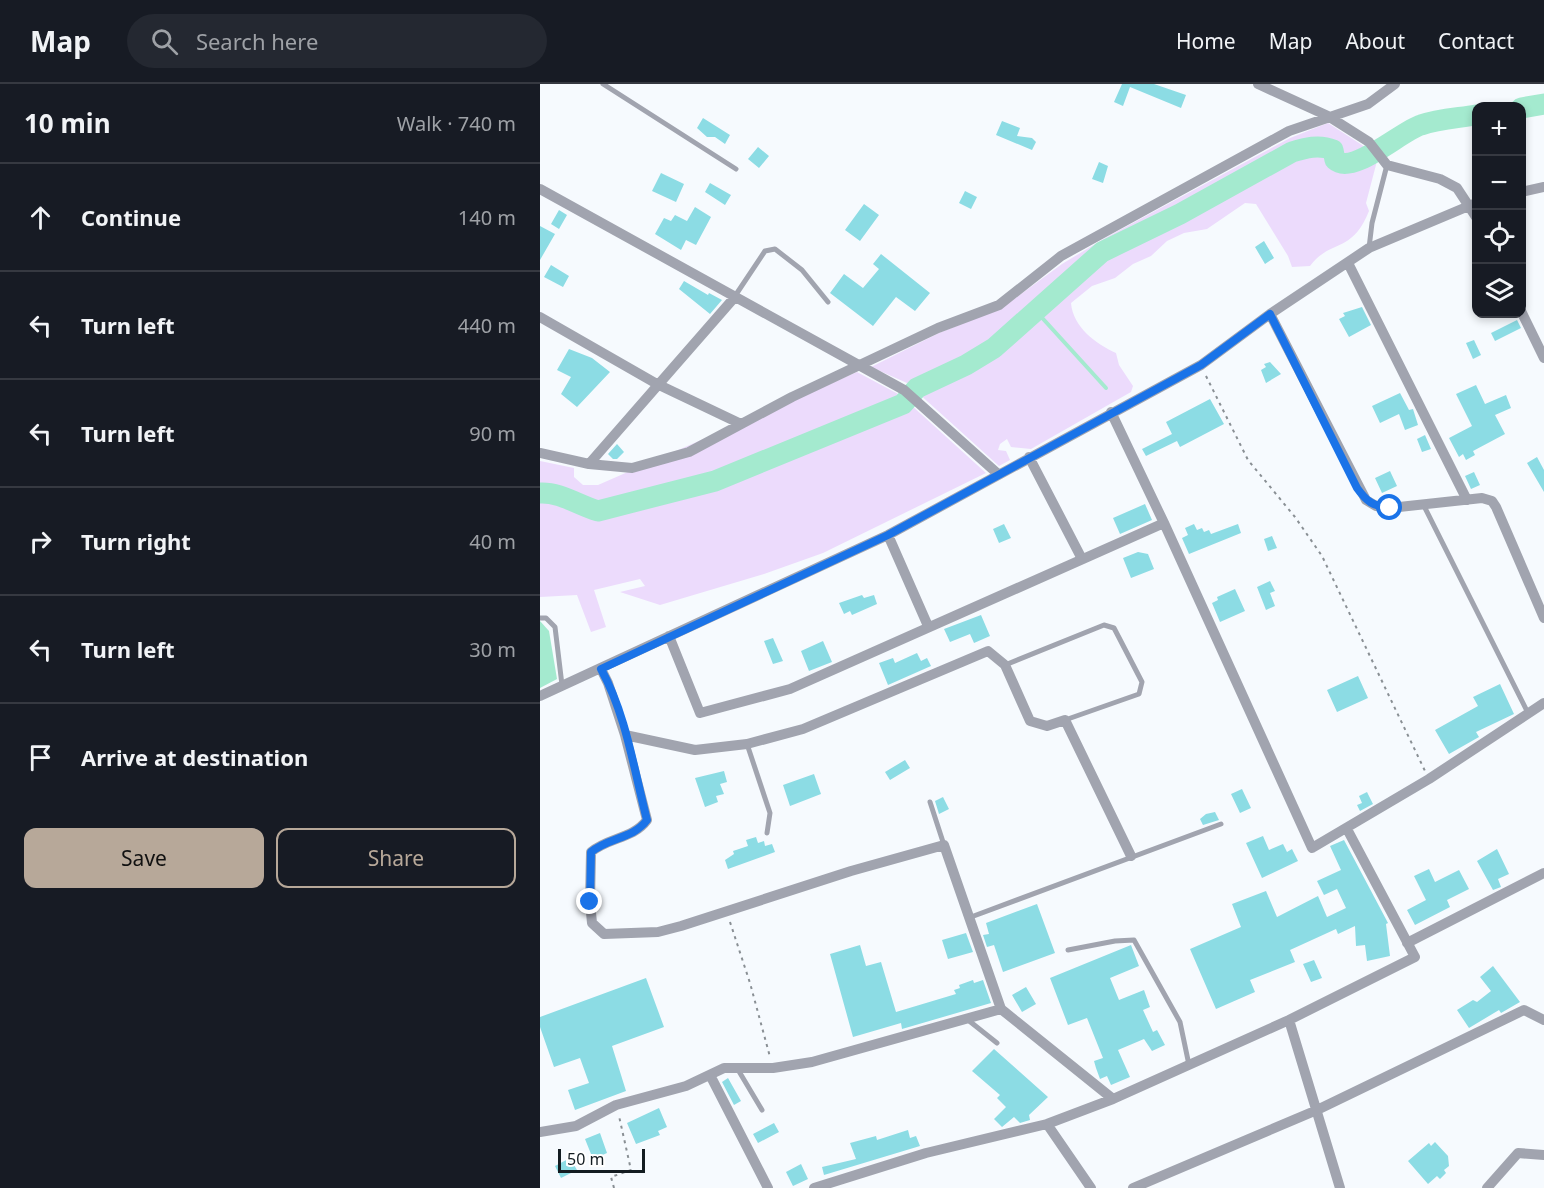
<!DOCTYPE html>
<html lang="en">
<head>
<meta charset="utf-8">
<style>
  body { margin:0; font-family:"Noto Sans",sans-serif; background:#242831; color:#f1f3f6 }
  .controls { position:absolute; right:18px; top:18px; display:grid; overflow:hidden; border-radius:12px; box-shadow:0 3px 9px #0003 }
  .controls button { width:54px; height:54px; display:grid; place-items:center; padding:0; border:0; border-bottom:2px solid #363941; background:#171b24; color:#f1f3f6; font:30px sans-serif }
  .scale { position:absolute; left:18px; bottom:15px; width:87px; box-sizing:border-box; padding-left:6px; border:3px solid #131c21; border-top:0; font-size:16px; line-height:21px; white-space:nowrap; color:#131c21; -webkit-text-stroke:4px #fff; paint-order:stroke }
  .stop { position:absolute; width:18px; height:18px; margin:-14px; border:4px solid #1a73e8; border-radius:50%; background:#fff }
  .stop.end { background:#1a73e8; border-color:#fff; box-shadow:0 2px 6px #0008 }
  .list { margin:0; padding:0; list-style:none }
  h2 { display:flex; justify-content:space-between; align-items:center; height:78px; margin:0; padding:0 24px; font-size:26px }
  h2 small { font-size:20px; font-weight:400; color:#9ea1a6 }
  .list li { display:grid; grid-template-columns:39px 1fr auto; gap:18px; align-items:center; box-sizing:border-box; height:108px; padding:0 24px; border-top:2px solid #363941 }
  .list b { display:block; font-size:22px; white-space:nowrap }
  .list em { font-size:20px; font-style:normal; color:#9ea1a6 }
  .actions { display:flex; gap:12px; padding:18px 24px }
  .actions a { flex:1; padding:14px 0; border:2px solid #b7a899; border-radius:12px; text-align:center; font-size:21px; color:#b7a899 }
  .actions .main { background:#b7a899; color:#111 }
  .icon { flex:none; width:33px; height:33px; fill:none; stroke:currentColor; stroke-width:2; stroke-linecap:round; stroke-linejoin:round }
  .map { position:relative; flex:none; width:1004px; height:1104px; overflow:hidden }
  header { display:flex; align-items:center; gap:36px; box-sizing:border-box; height:84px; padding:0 30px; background:#171b24; border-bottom:2px solid #363941 }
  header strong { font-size:28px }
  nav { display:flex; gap:33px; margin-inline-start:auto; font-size:21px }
  .search { width:420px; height:54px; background:#242831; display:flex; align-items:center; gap:15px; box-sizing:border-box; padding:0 21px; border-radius:33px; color:#9ea1a6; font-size:22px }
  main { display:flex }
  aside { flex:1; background:#171b24 }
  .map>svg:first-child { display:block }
</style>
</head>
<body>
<header>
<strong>Map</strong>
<div class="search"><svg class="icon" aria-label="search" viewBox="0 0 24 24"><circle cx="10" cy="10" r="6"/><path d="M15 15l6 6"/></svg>Search here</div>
<nav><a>Home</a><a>Map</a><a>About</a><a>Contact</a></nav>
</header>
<main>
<aside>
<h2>10 min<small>Walk · 740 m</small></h2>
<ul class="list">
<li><svg class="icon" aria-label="ahead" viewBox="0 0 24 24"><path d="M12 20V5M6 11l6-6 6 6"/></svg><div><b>Continue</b></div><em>140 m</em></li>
<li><svg class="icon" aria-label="left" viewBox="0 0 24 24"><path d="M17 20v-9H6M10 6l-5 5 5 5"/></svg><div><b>Turn left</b></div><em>440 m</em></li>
<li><svg class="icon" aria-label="left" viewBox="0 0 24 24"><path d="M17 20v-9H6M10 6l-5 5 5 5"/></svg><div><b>Turn left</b></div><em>90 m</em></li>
<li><svg class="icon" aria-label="right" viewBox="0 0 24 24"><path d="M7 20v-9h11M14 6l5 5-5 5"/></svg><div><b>Turn right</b></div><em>40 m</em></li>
<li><svg class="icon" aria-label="left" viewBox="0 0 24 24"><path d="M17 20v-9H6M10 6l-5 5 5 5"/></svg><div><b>Turn left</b></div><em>30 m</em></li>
<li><svg class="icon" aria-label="arrive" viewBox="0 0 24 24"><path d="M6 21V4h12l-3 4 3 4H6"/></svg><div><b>Arrive at destination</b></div></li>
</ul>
<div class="actions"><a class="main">Save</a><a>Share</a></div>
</aside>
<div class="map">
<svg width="1004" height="1104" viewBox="0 0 1004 1104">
  <rect width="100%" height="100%" fill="#f6fafe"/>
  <path fill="#ecdbfc" d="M788 39 822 61 837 77 826 119 829 127C812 170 790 155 770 182L752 183 748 172 716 120 705 119 667 145 644 149 627 157 611 172 593 180 575 194 552 202 531 219C533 243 556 260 576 269L579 281 593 302 591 308 491 365 471 363 467 355 460 360 458 366 466 367 470 376 459 382 367 299 331 283 399 249 462 224 522 180 565 154 750 54Z
    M317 288 360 311 446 389 283 469 224 490 120 521 80 508 105 502 100 495 54 506 66 543 51 548 37 511 0 513V377L34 384V393L43 401H58Z"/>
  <path fill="#a4eacf" d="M0 537 9 547 17 595 0 604Z"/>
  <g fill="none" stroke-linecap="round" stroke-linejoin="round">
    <path stroke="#a4eacf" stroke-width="4" d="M495 226 566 304"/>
    <path stroke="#a4eacf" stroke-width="21" d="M981 24 1004 20
      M0 409C20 408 38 421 58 427L175 397 363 320 377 304 426 281 454 264 562 168 640 130 752 68C765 64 779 60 793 66L795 76C813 92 861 47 881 41 898 35 919 34 936 31"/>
  </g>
  <path fill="#8cdce4" d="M582 0H614L646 11 641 24 590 3 583 22 574 18Z
    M163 34 190 51 185 60 175 53H167L157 44Z
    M462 37 480 44 477 52 492 54 496 58 492 66 456 51Z
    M218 63 229 72 219 84 208 75Z
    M559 78 568 82 563 99 552 95Z
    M121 89 144 100 136 118 112 107Z
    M170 99 191 111 185 121 165 108Z
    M425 107 437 113 431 125 419 119Z
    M324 120 339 131 320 157 305 146Z
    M155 123 171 133 156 161 146 156 141 166 115 150 124 134 131 137 135 131 147 137Z
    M19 126 27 131 19 145 11 140Z
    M0 142 15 150 0 176Z
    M724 157 734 174 725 180 715 163Z
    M341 170 390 209 375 227 356 213 333 242 290 209 304 190 323 204 339 185 333 180Z
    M11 181 29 192 23 203 4 193Z
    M144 197 168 211 169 209 182 216 170 230 139 205Z
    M822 223 831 241 809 253 799 235 805 232 803 229Z
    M977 236 981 244 955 257 951 249Z
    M934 256 941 271 933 275 926 259Z
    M29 265 52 274 70 288 37 323 21 310 31 293 17 286Z
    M730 278 741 290 726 299 721 286 726 283 724 280Z
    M936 301 945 320 966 311 971 324 955 331 965 350 933 367 935 371 926 376 923 370 919 373 909 354 932 342 916 310Z
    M860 309 869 326 873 325 878 341 865 346 859 330 840 339 832 322Z
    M670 315 684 340 640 363 637 357 606 372 602 365 632 350 626 338Z
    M885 351 891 365 882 368 877 355Z
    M77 360 84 368 77 375H73L68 370Z
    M997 373 1004 386V408L987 379Z
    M850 387 857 402 842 409 835 394Z
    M934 388 940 401 931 405 925 392Z
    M605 420 612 436 580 450 573 434Z
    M464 440 471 454 459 459 453 445Z
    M654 440 657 446 662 444 664 448 669 446 671 450 698 440 701 449 649 470 642 454 648 451 645 444Z
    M732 452 737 464 728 467 724 455Z
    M598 468 608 470 614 485 591 494 583 474Z
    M730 497 735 507 730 509 735 522 726 526 717 503Z
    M695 505 705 527 680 538 672 519 678 516 677 513Z
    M322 511 324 514 334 511 337 520 312 531 310 527 304 530 299 519Z
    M441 531 450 552 434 559 430 550 410 558 404 545Z
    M233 554 243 577 233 580 224 557Z
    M283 557 292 578 269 587 261 567Z
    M377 569 381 577 387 574 391 582 348 601 339 579 353 574 355 579Z
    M818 592 828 614 797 628 787 606Z
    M960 600 974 630 936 648 939 653 909 670 895 646 938 622 933 613Z
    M365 676 370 684 350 696 345 688Z
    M184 687 187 698 180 700 184 710 176 712 178 718 165 723 155 694Z
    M274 690 281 710 250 722 243 701Z
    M702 705 711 724 700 729 691 710Z
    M827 708 833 720 820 727 817 721 822 719 819 712Z
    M403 713 409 725 399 730 395 717Z
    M675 728 679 736 663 741 660 735 666 730Z
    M723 752 729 766 743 760 747 768 752 765 758 777 722 794 706 759Z
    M216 753 218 759 224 757 225 762 232 760 235 768 188 785 185 776 194 770 193 767 208 762 206 756Z
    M804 756 848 839 846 840 850 872 827 877 825 861 816 862 815 842 798 850 796 845 750 866 755 878 710 896 715 908 676 925 650 865 701 843 692 820 726 807 737 833 778 812 787 833 806 824 797 805 784 811 777 797 801 786 790 762Z
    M957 765 969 790 958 795 961 803 953 806 937 777Z
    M889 785 895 798 919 786 929 805 907 816 910 823 875 841 867 826 886 816 874 792Z
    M497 820 515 869 463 888 454 861 447 863 443 851 449 850 446 839Z
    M426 849 433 868 408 875 402 856Z
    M320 861 326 882 341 878 356 928 416 910 414 906 420 904 419 901 433 896 434 899 443 896 451 919 362 945 361 939 313 953 290 870Z
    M591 861 599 882 570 894 579 916 604 906 610 923 603 926 613 948 617 946 625 961 612 967 604 955 578 966 590 993 571 1001 567 992 560 995 556 984 554 977 563 974 547 934 528 941 510 894Z
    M774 876 782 894 771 898 763 880Z
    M953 882 980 918 961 929 959 926 929 944 917 926 933 916 937 918 951 907 940 893Z
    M106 894 124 943 72 962 86 1007 35 1026 28 1006 49 999 40 974 14 983 0 943V933Z
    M486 903 496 920 482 928 472 911Z
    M454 965 508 1013 489 1031 490 1036 480 1039 474 1033 462 1043 454 1035 466 1023 457 1014 460 1011 432 987Z
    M188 994 201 1017 194 1021 182 998Z
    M119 1024 127 1043 118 1047 120 1051 96 1060 87 1039Z
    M234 1039 239 1048 218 1059 213 1050Z
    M368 1046 370 1054 376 1052 380 1062 284 1091 282 1083 316 1075 310 1059 336 1052 337 1056Z
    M60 1049 67 1069 53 1075 45 1055Z
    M895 1058 908 1072 909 1082 904 1086 906 1089 900 1095 897 1092 888 1100 868 1077 889 1059 891 1062Z
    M30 1074 37 1086 21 1094 15 1082Z
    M261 1080 268 1095 253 1102 246 1088Z"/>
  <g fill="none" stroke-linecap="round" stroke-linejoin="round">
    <path stroke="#898f94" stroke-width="2" stroke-dasharray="3 4.5" stroke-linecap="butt" d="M666 292 708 376 755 433 782 472 885 687
      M190 838 210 899 230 973
      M74 1104 71 1093 91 1086 79 1032"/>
    <path stroke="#a1a4af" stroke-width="5" d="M63 0 196 85
      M829 164 832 139 847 81
      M195 212 225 167 235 165 262 186 288 218
      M884 422 988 629
      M0 534H6L15 543 22 601
      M465 581 564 541 574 544 602 598 599 610 525 636
      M207 660 230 729 227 749
      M390 718 404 761
      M431 833 681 740
      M528 866 575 857 594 856 640 938 649 981
      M428 936 457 959
      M197 984 222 1026"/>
    <path stroke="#a1a4af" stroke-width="10" d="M718 0 788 32 829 58 847 81 900 95 917 104 936 133
      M0 105 364 306 458 390
      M981 108 1004 103
      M808 179 927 416
      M981 227 1004 274
      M730 230 826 416 836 422 850 424 942 414 952 417 956 423 1004 534
      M0 233 117 300 201 340
      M571 328 624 439 772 764 889 695 1004 619
      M0 369 49 380 92 384 149 368 252 313 398 244 459 221 521 172 749 47 828 20 855 0
      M489 373 542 475
      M49 380 194 214
      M348 451 388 542
      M129 552 160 629 250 605 624 439
      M61 585 68 599 85 651 155 666 207 660 263 645 448 567 465 581 490 637 507 642 525 636 591 772
      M0 612 348 451 661 281 730 230 829 164 936 119
      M85 651 107 736C93 755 69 753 51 768L50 818 52 839 64 850 118 848 141 842 311 787 404 761 461 925 573 1015
      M867 859 1004 789
      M749 936 800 1104
      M170 991 228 1104
      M507 1040 551 1104
      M0 1048 36 1042 76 1021 146 1002 184 984H233L272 978 461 925
      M274 1104 386 1069 507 1040 573 1015 749 936 875 873 807 745
      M593 1104 777 1026 984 926 1004 936
      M947 1104 978 1069 1004 1071"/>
  </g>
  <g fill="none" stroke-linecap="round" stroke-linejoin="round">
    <path stroke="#1a73e8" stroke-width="8" d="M50 818 51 768C69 753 93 755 107 736 94 686 86 630 61 585L348 451 661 281 730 230 817 404C827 418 833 422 850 424"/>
  </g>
</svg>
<div class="controls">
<button>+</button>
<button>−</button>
<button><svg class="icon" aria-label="locate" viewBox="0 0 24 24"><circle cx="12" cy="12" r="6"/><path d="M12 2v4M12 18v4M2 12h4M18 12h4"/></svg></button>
<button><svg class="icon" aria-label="layers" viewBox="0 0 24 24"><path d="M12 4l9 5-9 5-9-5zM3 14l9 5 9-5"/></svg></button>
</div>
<div class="scale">50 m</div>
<div class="stop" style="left:850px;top:424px"></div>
<div class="stop end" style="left:50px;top:818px"></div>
</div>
</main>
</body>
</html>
